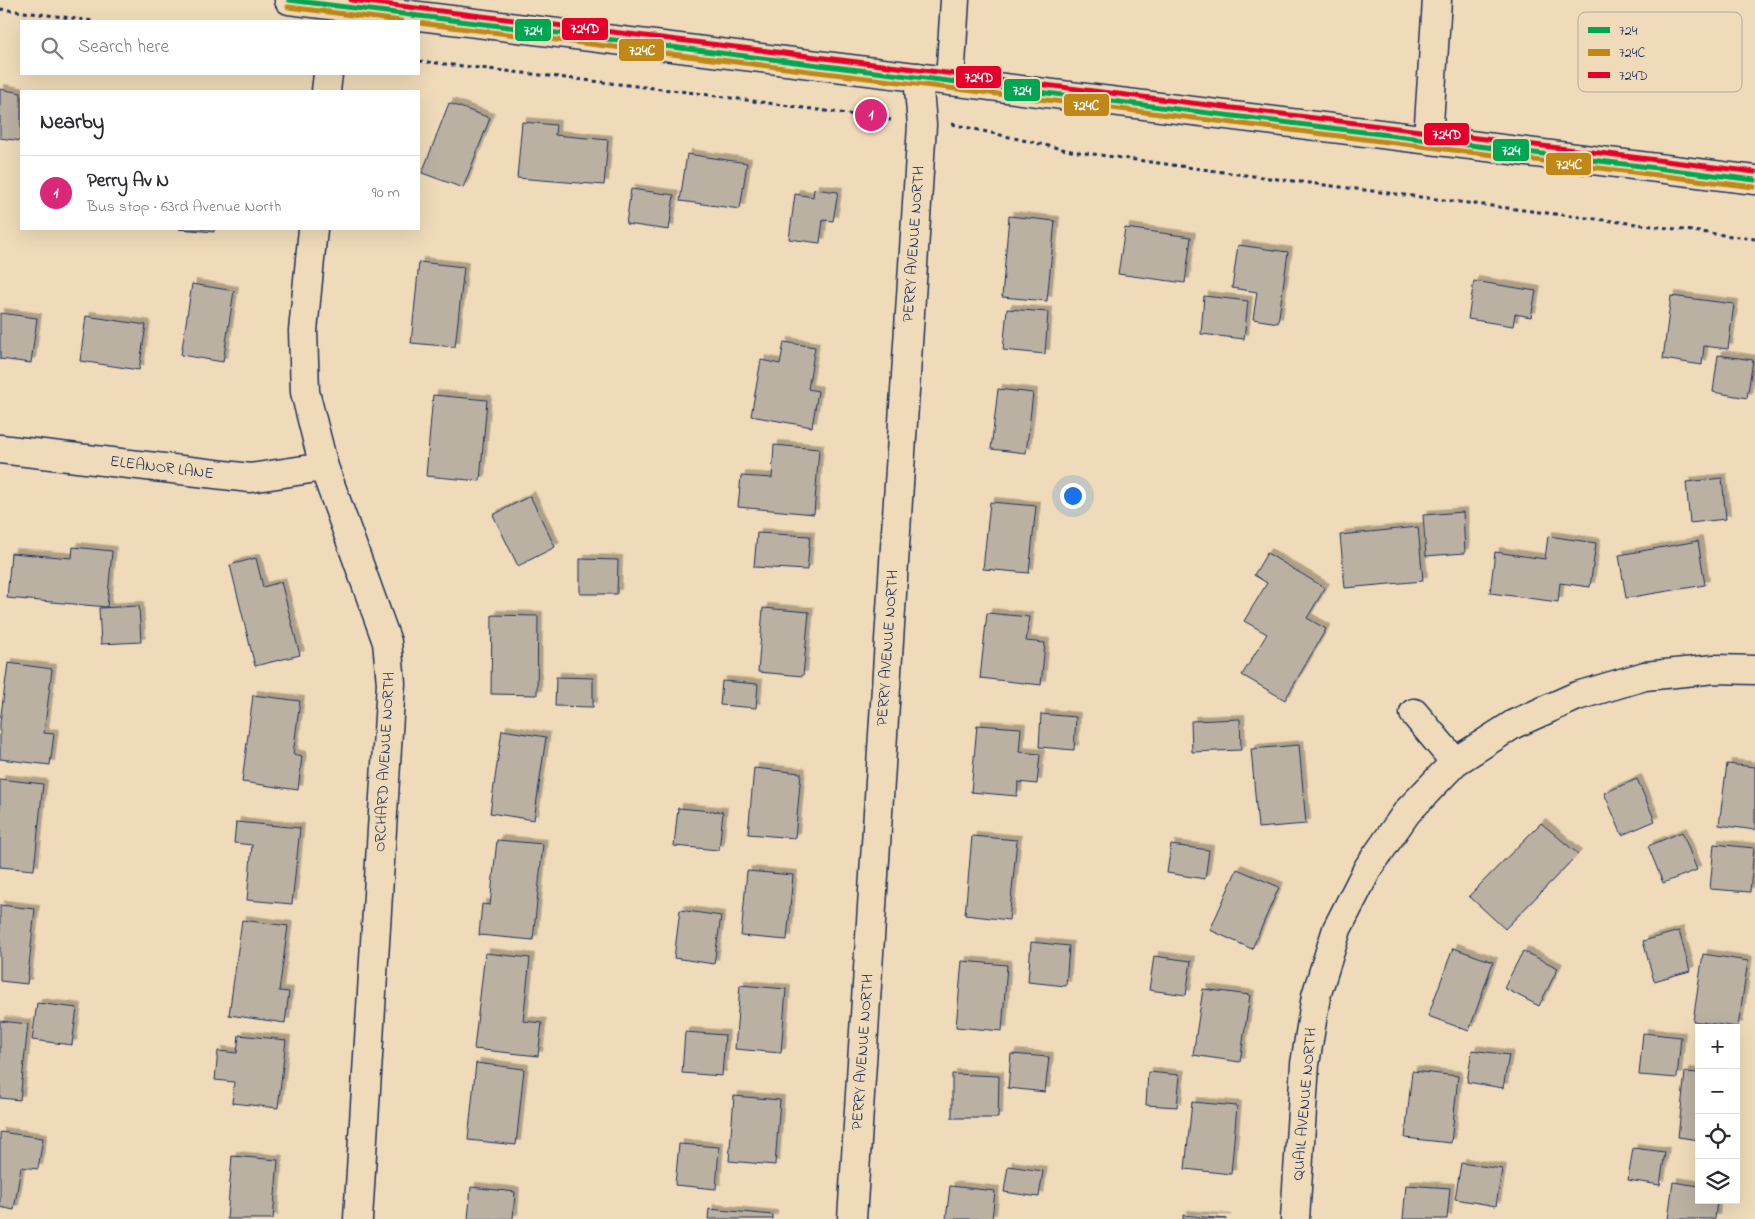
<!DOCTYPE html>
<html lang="en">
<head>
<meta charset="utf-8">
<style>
  body { margin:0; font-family:"Indie Flower",sans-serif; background:#f7f7f7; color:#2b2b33 }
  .controls { position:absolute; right:15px; bottom:15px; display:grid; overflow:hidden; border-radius:0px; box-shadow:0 5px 20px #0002 }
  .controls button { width:45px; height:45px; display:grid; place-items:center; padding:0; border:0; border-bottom:1px solid #e1e1e2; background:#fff; color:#2b2b33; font:25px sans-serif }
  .you { position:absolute; left:1072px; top:495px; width:18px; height:18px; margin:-12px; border:4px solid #fff; border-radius:50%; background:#1a73e8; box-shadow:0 0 0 8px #1a73e833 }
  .badge { display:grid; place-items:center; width:32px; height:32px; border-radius:50%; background:#db2777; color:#fff; font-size:16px; font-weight:700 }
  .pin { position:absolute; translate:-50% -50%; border:2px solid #fff; box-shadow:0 1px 5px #0006 }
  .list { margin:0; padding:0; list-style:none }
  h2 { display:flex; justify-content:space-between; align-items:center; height:65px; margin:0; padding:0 20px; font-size:21px }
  h2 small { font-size:16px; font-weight:400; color:#7c7c81 }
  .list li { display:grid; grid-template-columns:32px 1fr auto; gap:15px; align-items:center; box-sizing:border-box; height:75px; padding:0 20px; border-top:1px solid #e1e1e2 }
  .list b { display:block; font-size:19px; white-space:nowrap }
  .list p { margin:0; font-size:16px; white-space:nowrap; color:#7c7c81 }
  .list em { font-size:16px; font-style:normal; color:#7c7c81 }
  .icon { flex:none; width:28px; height:28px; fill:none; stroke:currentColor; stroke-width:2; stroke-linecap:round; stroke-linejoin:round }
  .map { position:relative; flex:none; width:1755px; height:1219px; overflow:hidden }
  .search { position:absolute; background:#fff; box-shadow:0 5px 20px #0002; left:20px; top:20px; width:400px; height:55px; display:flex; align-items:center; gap:12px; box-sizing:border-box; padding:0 18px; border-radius:0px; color:#7c7c81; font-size:19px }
  .panel { position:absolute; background:#fff; box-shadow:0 5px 20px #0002; left:20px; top:90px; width:400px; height:140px; border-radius:0px }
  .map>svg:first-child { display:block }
</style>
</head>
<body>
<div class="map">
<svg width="1755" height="1219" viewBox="0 0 1755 1219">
  <defs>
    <filter id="shadow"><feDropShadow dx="4.5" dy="-4.5" stdDeviation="0" flood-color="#0004"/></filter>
  </defs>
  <rect width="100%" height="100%" fill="#efdbb9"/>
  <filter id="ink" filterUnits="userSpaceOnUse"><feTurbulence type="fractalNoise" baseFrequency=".02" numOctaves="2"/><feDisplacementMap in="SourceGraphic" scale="10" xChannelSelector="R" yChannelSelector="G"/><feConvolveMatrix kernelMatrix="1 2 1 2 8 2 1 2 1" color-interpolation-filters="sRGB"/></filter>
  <g filter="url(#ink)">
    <path fill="#bbb1a3" stroke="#1b2f5e" filter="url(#shadow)" d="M0 89 21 93V141L0 138Z
      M449 103 490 118 463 188 422 173Z
      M522 122 556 125 555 135 608 140 604 185 517 178Z
      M687 154 747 163 740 209 680 201Z
      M631 189 674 195 669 230 626 224Z
      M814 189 838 192 833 221 823 220 820 243 789 239 795 194 813 197Z
      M1009 216 1055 221 1047 301 1002 297Z
      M1125 228 1191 237 1185 283 1118 274Z
      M179 229H214V232Z
      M1238 245 1288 252 1278 323 1253 319 1257 292 1232 288Z
      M419 262 464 267 455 347 411 343Z
      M1474 281 1536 291 1531 317 1515 314 1513 326 1468 319Z
      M192 284 234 291 223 362 181 355Z
      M1204 296 1248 301 1244 339 1201 334Z
      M1671 296 1734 304 1728 349 1704 346 1702 365 1663 359Z
      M1007 309 1048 312 1045 354 1003 350Z
      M0 313 37 318 31 363 0 359Z
      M86 316 146 325 139 370 80 361Z
      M784 342 815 347 808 389 818 391 812 427 751 416 761 360 780 364Z
      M1718 355 1753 360 1747 398 1713 392Z
      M998 389 1033 393 1026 453 991 449Z
      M433 395 487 400 480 481 426 476Z
      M774 445 819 449 814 514 738 507 741 476 772 478Z
      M1722 478 1726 519 1690 523 1686 482Z
      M530 496 555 547 518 566 493 515Z
      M990 502 1036 506 1029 573 983 569Z
      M1463 512 1465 553 1426 556 1423 515Z
      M1418 527 1423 581 1345 588 1340 535Z
      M757 533 810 536 807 570 754 567Z
      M1548 536 1596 543 1590 587 1560 583 1558 602 1490 593 1495 552 1545 559Z
      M1698 541 1705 585 1626 598 1619 555Z
      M73 547 112 551 107 607 7 598 11 553 72 558Z
      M1267 553 1325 588 1307 618 1326 629 1285 700 1242 675 1267 634 1244 621 1267 583 1254 575Z
      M256 558 263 587 281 582 300 655 255 666 230 565Z
      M580 559 618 560 617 594H580Z
      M139 606 141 642 101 644 99 608Z
      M763 608 809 612 803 676 758 672Z
      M987 613 1029 617 1026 641 1045 643 1041 685 980 678Z
      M492 615 538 616 537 695 491 694Z
      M8 663 52 669 44 733 54 734 50 765 0 759V722Z
      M556 677 593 678V707L555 706Z
      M722 681 758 684 756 708 720 705Z
      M253 695 300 701 293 754 302 756 298 790 242 782Z
      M1041 714 1076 717 1074 750 1039 747Z
      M1240 719 1241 750 1192 752 1191 721Z
      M977 725 1021 728 1019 752 1040 754 1037 784 1018 782 1017 796 971 792Z
      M502 730 546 737 534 820 490 813Z
      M1299 745 1306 824 1258 828 1251 749Z
      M1727 764 1755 767V830L1719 825Z
      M754 768 801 773 795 838 748 834Z
      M0 779 43 784 34 870 0 867Z
      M1637 779 1655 821 1622 835 1604 793Z
      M678 808 723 812 719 850 674 846Z
      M236 822 300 828 292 904 247 900 252 845 234 843Z
      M1541 823 1578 854 1505 929 1469 896Z
      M1682 832 1697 870 1663 883 1648 846Z
      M972 836 1017 840 1009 920 965 915Z
      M497 840 543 844 533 940 479 935 482 904 490 905Z
      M1714 844 1754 848 1750 892 1710 889Z
      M1171 845 1209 850 1205 879 1167 873Z
      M1237 869 1279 887 1252 949 1210 930Z
      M747 871 793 875 787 940 741 936Z
      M0 905 35 909 27 984 0 981Z
      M680 910 721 916 714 964 674 958Z
      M242 920 288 926 279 991 289 992 285 1023 229 1015Z
      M1679 931 1690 971 1654 981 1643 941Z
      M1031 942 1069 946 1066 986 1028 982Z
      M1453 948 1493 962 1469 1031 1428 1016Z
      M1523 951 1558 968 1539 1006 1504 988Z
      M485 953 530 958 523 1021 542 1023 538 1056 474 1049Z
      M1703 954 1748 961 1738 1027 1693 1021Z
      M1154 956 1191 961 1186 995 1149 990Z
      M962 961 1007 965 1002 1031 956 1027Z
      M740 985 786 989 781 1053 735 1049Z
      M1203 989 1250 995 1240 1062 1193 1055Z
      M37 1003 77 1008 72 1045 32 1040Z
      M0 1021 28 1024 20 1100 0 1098Z
      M685 1032 725 1035 722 1076 682 1073Z
      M1643 1033 1681 1037 1677 1078 1639 1075Z
      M239 1035 286 1040 278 1108 232 1103 234 1082 215 1080 218 1051 237 1053Z
      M1472 1050 1509 1055 1503 1088 1467 1082Z
      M1011 1054 1049 1057 1045 1092 1008 1088Z
      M476 1063 524 1069 516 1145 468 1140Z
      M1412 1071 1458 1076 1451 1143 1405 1138Z
      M1148 1072 1180 1075 1177 1107 1146 1105Z
      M1685 1072 1699 1073V1140L1678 1137Z
      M952 1074 999 1076 998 1118H952Z
      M734 1096 780 1100 775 1165 729 1161Z
      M1192 1102 1237 1106 1231 1174 1185 1169Z
      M0 1132 43 1138 38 1169 21 1167 14 1210 0 1207Z
      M679 1144 719 1147 716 1189 675 1185Z
      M1633 1148 1665 1152 1660 1185 1628 1180Z
      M232 1156 278 1160 273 1219H227Z
      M1461 1163 1502 1169 1496 1206 1455 1199Z
      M1008 1166 1043 1171 1039 1197 1004 1192Z
      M1673 1182 1699 1186V1200H1717L1715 1219H1668Z
      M1406 1185 1450 1188 1447 1219H1403Z
      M950 1186 995 1191 992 1219H946Z
      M471 1187 515 1192 513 1219H468Z
      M709 1209 773 1215V1219H708Z
      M1183 1215 1227 1219H1183Z"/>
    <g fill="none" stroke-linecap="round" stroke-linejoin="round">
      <g stroke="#1b2f5e" stroke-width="31">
        <path id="street" d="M950 81 955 0
          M326 91 328 74
          M1428 139 1437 0
          M313 229 303 331 305 392 324 467 387 642 391 683 358 1219
          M0 449 250 478 324 467
          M1414 713 1455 762
          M852 1219 922 125 918 77
          M1295 1219 1305 1064 1316 996 1337 929 1368 868 1407 812 1455 762 1514 724 1577 696 1645 676 1715 669 1755 670"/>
      </g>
      <g stroke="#1b2f5e" stroke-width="31">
        <path id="secondary" d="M289 0 1755 180"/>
      </g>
      <path stroke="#1b2f5e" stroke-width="3" stroke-dasharray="4 4" stroke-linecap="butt" d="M0 9 94 21
        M419 61 688 92 891 120
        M952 124 1071 151 1245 175 1755 239"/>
      <use href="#street" stroke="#efdbb9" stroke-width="28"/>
      <use href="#secondary" stroke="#efdbb9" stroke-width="28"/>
      <g stroke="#efdbb9" stroke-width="9">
        <path id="bus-1" d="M289 0 1755 180"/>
      </g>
      <g stroke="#efdbb9" stroke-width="9">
        <path id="bus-2" d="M288 7 401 21
          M419 23 1754 187"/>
      </g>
      <g stroke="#efdbb9" stroke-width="9">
        <path id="bus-3" d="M351 0 1755 172"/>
      </g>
      <use href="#bus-1" stroke="#00a651" stroke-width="5"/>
      <use href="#bus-2" stroke="#c08818" stroke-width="5"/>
      <use href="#bus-3" stroke="#e4002b" stroke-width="5"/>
    </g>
  </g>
  <g text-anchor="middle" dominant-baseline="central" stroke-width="4" stroke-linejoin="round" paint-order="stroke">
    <g font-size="16" fill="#1b2f5e" stroke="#efdbb9">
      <text transform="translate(914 244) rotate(-86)">PERRY AVENUE NORTH</text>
      <text transform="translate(162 468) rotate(7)">ELEANOR LANE</text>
      <text transform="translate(888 648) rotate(-86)">PERRY AVENUE NORTH</text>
      <text transform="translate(385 762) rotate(-87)">ORCHARD AVENUE NORTH</text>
      <text transform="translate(863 1052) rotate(-86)">PERRY AVENUE NORTH</text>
      <text transform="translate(1305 1104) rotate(-85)">QUAIL AVENUE NORTH</text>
    </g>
  </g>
  <rect x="1578" y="12" width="164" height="80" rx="8" fill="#efdbb9" stroke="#afa79e" stroke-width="1"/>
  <rect x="1588" y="27" width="22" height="6" fill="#00a651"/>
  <rect x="1588" y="49" width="22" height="7" fill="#c08818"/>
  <rect x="1588" y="72" width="22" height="6" fill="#e4002b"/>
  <g font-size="14" fill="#1b2f5e">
    <text x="1619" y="35">724</text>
    <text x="1619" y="57">724C</text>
    <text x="1619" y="80">724D</text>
  </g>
  <g stroke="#efdbb9" stroke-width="2">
    <rect x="561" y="17" width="48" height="24" rx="5" fill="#e4002b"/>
    <rect x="514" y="18" width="38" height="24" rx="5" fill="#00a651"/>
    <rect x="618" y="38" width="47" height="24" rx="5" fill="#c08818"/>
    <rect x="955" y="65" width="47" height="24" rx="5" fill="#e4002b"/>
    <rect x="1003" y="78" width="38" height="24" rx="5" fill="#00a651"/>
    <rect x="1063" y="93" width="47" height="24" rx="5" fill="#c08818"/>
    <rect x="1423" y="122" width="47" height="24" rx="5" fill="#e4002b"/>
    <rect x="1492" y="138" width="38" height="24" rx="5" fill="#00a651"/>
    <rect x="1545" y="152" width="47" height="24" rx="5" fill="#c08818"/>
  </g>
  <g font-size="14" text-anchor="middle" font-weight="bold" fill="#fff">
    <text x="585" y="33">724D</text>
    <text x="533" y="35">724</text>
    <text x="642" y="55">724C</text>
    <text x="979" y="82">724D</text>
    <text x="1022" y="95">724</text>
    <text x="1086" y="110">724C</text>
    <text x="1447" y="139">724D</text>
    <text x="1511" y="155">724</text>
    <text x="1569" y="169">724C</text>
  </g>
</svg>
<div class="controls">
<button>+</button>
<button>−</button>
<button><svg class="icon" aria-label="locate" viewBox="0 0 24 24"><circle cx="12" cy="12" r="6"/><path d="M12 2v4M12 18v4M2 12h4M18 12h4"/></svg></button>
<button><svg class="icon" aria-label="layers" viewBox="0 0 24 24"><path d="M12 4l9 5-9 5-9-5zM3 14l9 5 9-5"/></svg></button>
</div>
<div class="you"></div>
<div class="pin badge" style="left:871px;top:115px">1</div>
<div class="search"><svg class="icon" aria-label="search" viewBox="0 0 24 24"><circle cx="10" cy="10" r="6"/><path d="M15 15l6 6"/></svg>Search here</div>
<section class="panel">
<h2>Nearby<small></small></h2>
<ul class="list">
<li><span class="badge">1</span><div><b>Perry Av N</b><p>Bus stop · 63rd Avenue North</p></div><em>90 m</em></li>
</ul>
</section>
</div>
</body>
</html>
